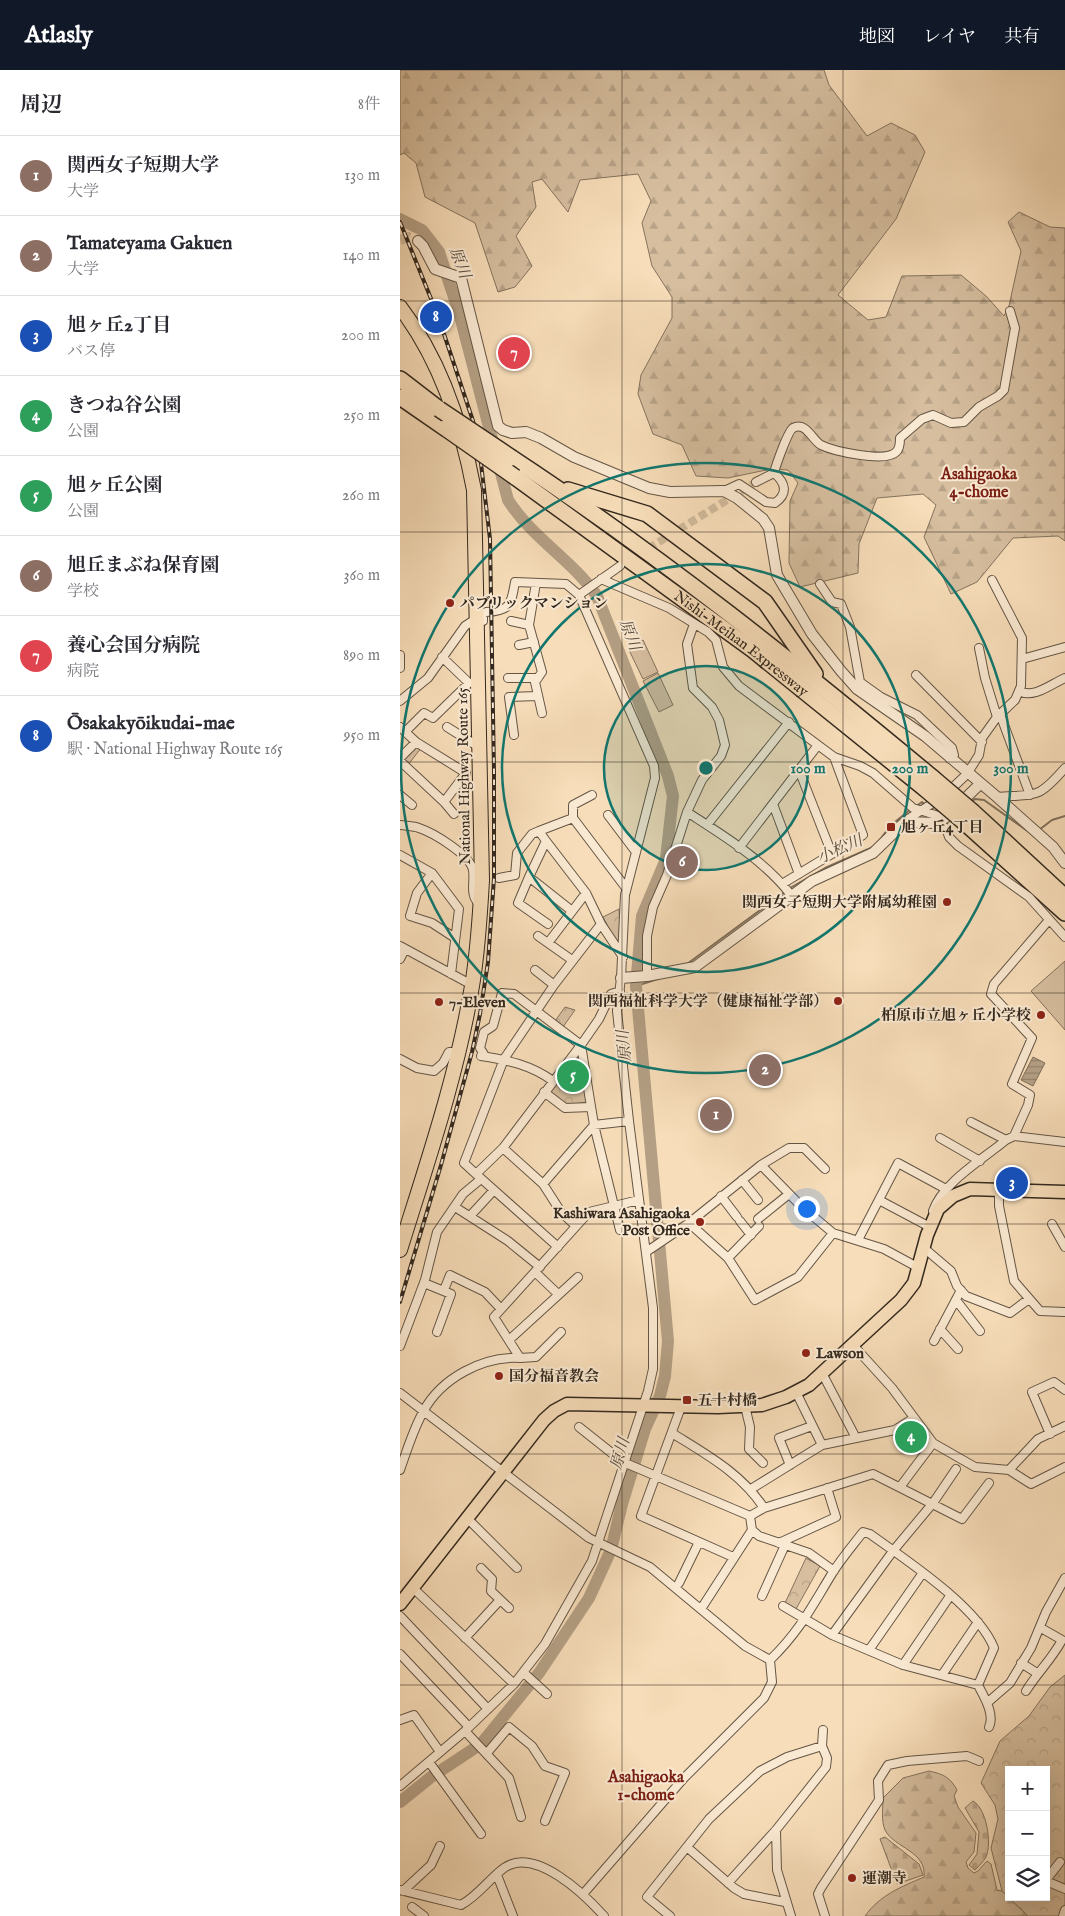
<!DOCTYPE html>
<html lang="ja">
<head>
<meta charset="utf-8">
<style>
  body { margin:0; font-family:"IM FELL English","Noto Serif JP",serif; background:#f7f7f7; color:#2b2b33 }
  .controls { position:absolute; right:15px; bottom:15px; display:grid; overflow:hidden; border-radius:0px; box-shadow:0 5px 20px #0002 }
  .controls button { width:45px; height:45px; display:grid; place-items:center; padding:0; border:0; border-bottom:1px solid #e1e1e2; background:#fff; color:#2b2b33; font:25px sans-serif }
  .you { position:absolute; left:406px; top:1138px; width:18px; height:18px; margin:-12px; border:4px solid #fff; border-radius:50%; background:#1a73e8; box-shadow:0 0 0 8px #1a73e833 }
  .badge { display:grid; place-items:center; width:32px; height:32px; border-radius:50%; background:#111827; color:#fff; font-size:16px; font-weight:700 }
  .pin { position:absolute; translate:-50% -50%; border:2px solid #fff; box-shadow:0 1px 5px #0006 }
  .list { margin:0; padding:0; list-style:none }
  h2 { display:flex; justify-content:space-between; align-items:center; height:65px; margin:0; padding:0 20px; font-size:21px }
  h2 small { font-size:16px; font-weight:400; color:#7c7c81 }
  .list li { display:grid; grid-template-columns:32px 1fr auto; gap:15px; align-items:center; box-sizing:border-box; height:80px; padding:0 20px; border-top:1px solid #e1e1e2 }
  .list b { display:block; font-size:19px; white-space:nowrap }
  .list p { margin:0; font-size:16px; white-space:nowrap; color:#7c7c81 }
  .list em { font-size:16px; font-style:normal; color:#7c7c81 }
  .icon { flex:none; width:28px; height:28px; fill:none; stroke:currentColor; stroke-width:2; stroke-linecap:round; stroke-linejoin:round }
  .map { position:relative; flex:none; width:665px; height:1846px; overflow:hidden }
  header { display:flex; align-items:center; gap:30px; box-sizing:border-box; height:70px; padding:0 25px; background:#111827; color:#fff }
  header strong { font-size:24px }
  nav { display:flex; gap:28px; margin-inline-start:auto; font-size:18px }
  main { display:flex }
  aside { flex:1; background:#fff }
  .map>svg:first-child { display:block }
</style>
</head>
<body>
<header>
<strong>Atlasly</strong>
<nav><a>地図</a><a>レイヤ</a><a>共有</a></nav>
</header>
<main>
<aside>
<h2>周辺<small>8件</small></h2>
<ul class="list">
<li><span class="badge" style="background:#8d6e63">1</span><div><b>関西女子短期大学</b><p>大学</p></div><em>130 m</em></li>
<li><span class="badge" style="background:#8d6e63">2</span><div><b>Tamateyama Gakuen</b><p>大学</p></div><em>140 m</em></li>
<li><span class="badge" style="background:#1a4fb4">3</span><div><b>旭ヶ丘2丁目</b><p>バス停</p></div><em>200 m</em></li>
<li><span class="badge" style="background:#2e9e5b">4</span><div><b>きつね谷公園</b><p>公園</p></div><em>250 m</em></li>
<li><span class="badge" style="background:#2e9e5b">5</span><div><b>旭ヶ丘公園</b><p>公園</p></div><em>260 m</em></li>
<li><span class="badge" style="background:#8d6e63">6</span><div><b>旭丘まぶね保育園</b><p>学校</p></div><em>360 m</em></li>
<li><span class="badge" style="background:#e0444e">7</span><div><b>養心会国分病院</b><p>病院</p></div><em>890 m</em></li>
<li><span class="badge" style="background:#1a4fb4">8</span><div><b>Ōsakakyōikudai-mae</b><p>駅 · National Highway Route 165</p></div><em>950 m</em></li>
</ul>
</aside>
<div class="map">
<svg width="665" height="1846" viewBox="0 0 665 1846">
  <defs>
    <pattern id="forest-firs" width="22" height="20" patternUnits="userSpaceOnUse" patternTransform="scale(1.25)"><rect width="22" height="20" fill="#d6be9f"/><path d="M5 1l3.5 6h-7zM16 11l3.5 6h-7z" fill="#b8a388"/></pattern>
    <pattern id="cemetery-stones" width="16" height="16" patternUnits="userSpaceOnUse" patternTransform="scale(1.25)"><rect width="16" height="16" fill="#d6be9f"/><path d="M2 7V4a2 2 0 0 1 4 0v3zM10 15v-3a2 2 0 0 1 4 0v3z" fill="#b8a388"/></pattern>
    <pattern id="park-crowns" width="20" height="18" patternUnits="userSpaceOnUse" patternTransform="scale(1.25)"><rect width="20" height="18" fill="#d6be9f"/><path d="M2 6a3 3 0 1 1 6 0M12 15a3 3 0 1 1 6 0" fill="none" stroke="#b8a388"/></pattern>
    <pattern id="water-rules" width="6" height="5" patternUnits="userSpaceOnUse" patternTransform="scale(1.25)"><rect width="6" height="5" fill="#b49f84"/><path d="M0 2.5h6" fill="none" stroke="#93826b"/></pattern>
  </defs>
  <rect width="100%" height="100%" fill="#f7ddb9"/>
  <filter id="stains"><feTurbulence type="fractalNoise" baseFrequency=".004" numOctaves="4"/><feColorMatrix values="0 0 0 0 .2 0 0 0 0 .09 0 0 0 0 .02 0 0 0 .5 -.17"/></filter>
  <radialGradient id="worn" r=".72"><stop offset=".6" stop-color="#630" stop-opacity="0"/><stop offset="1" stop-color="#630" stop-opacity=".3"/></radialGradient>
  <path fill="url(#forest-firs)" stroke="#84735e" d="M0 0H424L429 15 467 66 491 53 515 65 525 82 496 149 438 225 468 250 486 247 502 206 561 205 586 226 604 246 609 236 621 181 608 152 619 142 650 157 665 158V471L658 466 613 468 577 512 551 524 524 467 536 435 523 424 477 428 459 474 458 503 400 517 389 493 390 431 398 413 388 400 371 399 328 408 296 406 282 375 253 364 238 324 241 305 272 248V227L252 196 242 153 251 131 238 104 180 110 168 142 142 109 132 112 136 137 116 166 132 196 115 217 98 222 75 153 25 127 16 93 4 83 0 85Z
    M529 1701C543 1704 550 1707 557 1720L554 1726 558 1737 576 1763 574 1782 566 1792 568 1798 574 1803 578 1801 587 1791 591 1794 597 1820 602 1821 628 1846H465C480 1825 501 1817 524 1807 527 1781 494 1778 485 1760 481 1751 483 1738 483 1728L503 1708Z"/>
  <path fill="url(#cemetery-stones)" stroke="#84735e" d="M573 1731C587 1739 592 1774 586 1787 583 1792 579 1796 575 1800L569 1795 577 1784 579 1762 565 1738Z
    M485 1767 519 1794 523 1805 497 1814 480 1769Z"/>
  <path fill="url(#park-crowns)" stroke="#84735e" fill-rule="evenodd" d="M17 676 21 678 8 695 3 688Z
    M219 839 221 874 218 875 203 847Z
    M165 937 175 940 163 957 155 951Z
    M175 987 180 988 188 1032 166 1035 150 1023Z
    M509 1354 513 1355 527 1372V1376L519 1383 502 1380 498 1363Z
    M406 1488 420 1496 396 1539 385 1533Z
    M665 1605V1846H628L602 1821 591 1778 598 1749 595 1735 581 1713 600 1671 629 1646 650 1617ZM609 1700H646V1827H609Z"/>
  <path fill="#d6be9f" stroke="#84735e" d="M243 570 258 602 243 609 228 578Z
    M258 603 273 635 259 642 243 611Z
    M665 891V960L631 921Z"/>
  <path fill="url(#water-rules)" stroke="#806f5b" d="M633 987 645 993 633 1016 621 1010Z"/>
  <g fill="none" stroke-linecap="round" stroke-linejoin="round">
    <path stroke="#806f5b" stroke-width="2" d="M571 732 575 729 584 730 633 765
      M515 737 522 732 525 735
      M639 760 652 750 665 746
      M479 771 490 756 511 739
      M390 818 425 798 473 777
      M287 894 386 821
      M236 916 261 908"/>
    <path stroke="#b49f84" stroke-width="12" d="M0 149 22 160 39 182 59 242 108 430C133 469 171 489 197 526L268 706 273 726 266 789 242 846 236 916 268 1271 265 1306 260 1326 245 1359 222 1434 211 1480 189 1528 139 1603 81 1674 31 1707 0 1732"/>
    <path stroke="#d0b99a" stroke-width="8" stroke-dasharray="8 4" stroke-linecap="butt" d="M228 491 356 412"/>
    <path stroke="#d0b99a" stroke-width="10" stroke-dasharray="10 5" stroke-linecap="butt" d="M0 170 9 167 18 171"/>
    <g stroke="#645545" stroke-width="10">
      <path id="minor" d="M374 403C376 395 388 361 393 358 406 351 412 370 421 375 433 381 486 393 496 382 500 379 500 372 500 368L522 349 533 345 551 353 564 352 579 337 598 326 604 320 615 258 610 241
        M356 412 374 403
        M324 421 339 414 366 432 375 433C388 424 386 413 374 403
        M201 509 269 538 308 562 316 570 323 597 339 616 434 687 460 696 473 703 513 738 545 748
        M136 513 129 555 142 602 135 612 142 643
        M420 514 432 532 441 534 450 557 460 612 481 627 517 645 552 678 554 685 550 689
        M179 525 220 496
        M111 551 129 555
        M119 575 134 572
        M579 578 585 608 597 647
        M0 585V598
        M622 589 665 577
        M516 605 582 672
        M108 608H138
        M619 621C634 629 651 614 665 608
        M0 631 28 608 65 556 71 552 83 551V544L86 542C112 541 111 533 115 512L166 514 179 525 254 696 255 708 225 825 221 908 217 941 229 1051 253 1238V1299L248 1321 192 1491 145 1574 114 1614 65 1661 0 1716
        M600 644 630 725
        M0 657 16 672 66 703 44 732 0 691
        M47 657 79 677
        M5 662 24 643 33 648 69 613 42 587
        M114 665 109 627 137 626
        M0 688 16 672
        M399 700 432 784
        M548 722 567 704 579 685 582 668 597 647 615 630 621 616 622 568 592 510
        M0 725 12 735
        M597 727C638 724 638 729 665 698
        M44 732 54 744
        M373 734 399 804
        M287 742C324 766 364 790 391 825
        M208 745 236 782
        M173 748V735L192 725
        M505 751 539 729
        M536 753 546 758 549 767 558 776 629 827 665 867
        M0 755C6 756 14 756 19 758 34 763 70 785 73 800 75 812 69 824 79 834
        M307 755 389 652
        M146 771 186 823 201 854 223 887
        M339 778 418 675
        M0 785 32 803 59 839 51 904
        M32 803 17 823 10 846 32 853 55 868
        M129 807 118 833 148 854
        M99 808 115 805 117 783 132 764 139 761
        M382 814 463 765 434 687
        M172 841 129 807 146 771 139 761 173 748 226 818
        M138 866 172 890
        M148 873 186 823
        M0 876 72 915
        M0 889 5 879
        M135 900 154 915
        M247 906V866L253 837 267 805 287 742 302 710 321 686 325 675 319 650 312 637 293 618 287 574 294 554
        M81 986C108 990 131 995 153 1011
        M85 986 80 978 84 962 93 956 102 923 114 924 181 975 194 1055 220 1160
        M0 989 17 998 34 1001 43 993 49 982H58
        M144 1022 165 1038 191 1037
        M571 1052 606 1070
        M614 1066 628 1035 630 1025 612 1014 632 968 591 924 594 914 649 850
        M540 1068 580 1091
        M103 1078 143 1114 161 1142 176 1156
        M361 1095 402 1137 433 1163 484 1179 519 1198
        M76 1104 64 1093 104 989 154 915 201 854
        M342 1110 358 1130
        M143 1114 194 1055 229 1051
        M599 1120V1136L614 1211 640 1241 665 1242
        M321 1126 337 1147
        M479 1130 528 1156
        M55 1137 108 1171 140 1197
        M533 1141C542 1113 583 1089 606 1070L614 1066 665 1072
        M70 1146 94 1120
        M358 1149 389 1124
        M340 1151 351 1165
        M289 1153 328 1188 355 1230 398 1207 433 1163
        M652 1154 665 1177
        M458 1170 498 1093 546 1119
        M158 1177 76 1104 103 1078 181 975 199 949 211 924 220 921
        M524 1178 551 1201 557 1216 566 1226 610 1243 629 1229
        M246 1182 289 1153 361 1095 389 1078H404L425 1099
        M328 1188 359 1156
        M135 1202 158 1224
        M24 1213 51 1224 37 1262
        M44 1220 50 1205 85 1222 101 1239
        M556 1230 580 1261
        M540 1259 558 1279
        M109 1270 178 1207
        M534 1271 561 1220
        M453 1275 492 1318 533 1373 575 1397 609 1400 631 1414 665 1397
        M0 1276 25 1210 37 1162 63 1124 81 1109
        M120 1288 136 1287 161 1262
        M422 1303 456 1368
        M396 1322 422 1375
        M0 1323 189 1468 250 1497 345 1576 370 1590
        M345 1336 350 1357 349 1379 363 1393
        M281 1337 241 1446 333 1487
        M179 1357 223 1392 350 1446
        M272 1363C307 1385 341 1403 364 1438
        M650 1364 632 1322 654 1312 665 1320
        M390 1395 379 1368 412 1356
        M0 1400C7 1380 13 1360 23 1342 41 1308 83 1286 120 1288L94 1247 189 1142 239 1130
        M609 1400 638 1369 665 1356
        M500 1417 533 1373
        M351 1419 422 1375 495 1360 514 1348
        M350 1446 364 1438 473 1404 562 1449 589 1413
        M350 1446 352 1460 359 1466 409 1483 434 1501
        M67 1448 117 1498
        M379 1473 436 1447 427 1418
        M81 1498 92 1509 91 1521 109 1538
        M279 1513 299 1472
        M13 1518 114 1614
        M362 1526 385 1475
        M383 1536 432 1565 503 1595 578 1615C584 1627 595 1644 589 1657
        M301 1539 352 1460
        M0 1546 88 1639
        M432 1565 493 1481 533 1433 556 1399
        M65 1568 100 1530
        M469 1580 522 1504
        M0 1584 69 1657
        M621 1593 637 1603
        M503 1595 550 1526
        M124 1603 147 1624
        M542 1605 578 1552
        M626 1621C637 1603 652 1589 662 1570L641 1558
        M587 1633 610 1613 631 1578 646 1542 665 1508
        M0 1650 14 1645 40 1682
        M65 1661 109 1708 121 1747
        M87 1683 109 1657 132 1676 145 1696 165 1703 145 1751
        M29 1692 81 1764
        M376 1760 377 1800 391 1846
        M288 1778 334 1818 344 1824 385 1832
        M97 1805 113 1846
        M646 1810 660 1792
        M646 1811 665 1819
        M328 1813 376 1760 426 1697 427 1688 422 1676 423 1660
        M0 1820 61 1835C78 1826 89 1809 104 1798 135 1776 185 1825 204 1846
        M3 1821 31 1795 40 1776
        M184 1823 284 1708 364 1628 372 1612 370 1590C400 1561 412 1536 433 1502 442 1488 453 1475 463 1462L470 1464C506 1490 578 1537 594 1578L578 1615
        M12 1837 24 1846
        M270 1846 247 1827 309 1749 360 1701 387 1687 422 1676
        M425 1846 418 1824 421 1818 479 1730 478 1711 488 1695 507 1691 567 1686 579 1691
        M663 1846 665 1840"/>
    </g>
    <g stroke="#645545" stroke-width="12">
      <path id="tertiary" d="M18 171 23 176 35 199 61 208 98 356 103 360 112 363 126 362 141 368 174 387 249 418 270 422 324 421 337 428 363 449 369 458 377 505 412 564 441 601 457 619 525 666 597 727 653 777 665 793
        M221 908 247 906 295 897 412 811 473 783 505 752 536 753 545 748 580 714"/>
    </g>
    <g stroke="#33281e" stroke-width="15">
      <path id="primary" d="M0 1534 144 1350 154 1341 167 1334 318 1337 362 1335 386 1327 409 1315 501 1230 514 1213 527 1165 538 1139 553 1126 570 1119 665 1122"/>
    </g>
    <g stroke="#33281e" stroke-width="16">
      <path id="trunk" d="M0 237C40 289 62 356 74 420L82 810C80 846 78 881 72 916 57 1006 27 1093 0 1180"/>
    </g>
    <g stroke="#33281e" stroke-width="18">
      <g id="motorway">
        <path d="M0 309 39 339"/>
        <path d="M0 327 45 358"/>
        <path d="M112 388C261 486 396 594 533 708"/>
        <path id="s1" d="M115 407 353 580 524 718"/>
        <path d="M168 420 247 444 365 532 415 604"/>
        <path d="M573 742 665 827"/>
        <path d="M564 752 665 843"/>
      </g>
    </g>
    <use href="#minor" stroke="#fae9d2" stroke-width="8"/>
    <use href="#tertiary" stroke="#fae9d2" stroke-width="10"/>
    <use href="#primary" stroke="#f7ddb9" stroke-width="12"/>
    <use href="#trunk" stroke="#f7ddb9" stroke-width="14"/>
    <use href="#motorway" stroke="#f7ddb9" stroke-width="15"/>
    <g stroke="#33281e" stroke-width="4">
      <path id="rail" d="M0 152 38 246 73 351 80 385 90 469 94 701V808L88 892 80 944 72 982 41 1095 0 1232"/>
    </g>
    <use href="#rail" stroke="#fae9d2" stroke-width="2" stroke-dasharray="5.5" stroke-linecap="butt"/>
    <g stroke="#33281e" stroke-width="18" stroke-linecap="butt">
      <path id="motorway-bridge" d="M39 339 112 388
        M45 358 115 407
        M533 708 573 742
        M524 718 564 752"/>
    </g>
    <use href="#motorway-bridge" stroke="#f7ddb9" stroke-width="15"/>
  </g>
  <path fill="none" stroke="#33281e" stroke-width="1" stroke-opacity="0.55" d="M222 0V1846M443 0V1846M0 231H665M0 462H665M0 692H665M0 923H665M0 1154H665M0 1384H665M0 1615H665"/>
  <circle cx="306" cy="698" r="102" fill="#0f766e" fill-opacity=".12"/>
  <g fill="none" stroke="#0f766e" stroke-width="2.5">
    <circle cx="306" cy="698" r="102"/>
    <circle cx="306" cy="698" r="204"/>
    <circle cx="306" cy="698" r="305"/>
  </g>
  <g fill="#8f2418" stroke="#fae9d2" stroke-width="2">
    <circle cx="50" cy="533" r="5"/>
    <rect x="486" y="752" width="10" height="10" rx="2.5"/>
    <circle cx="547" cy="832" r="5"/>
    <circle cx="438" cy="931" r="5"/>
    <circle cx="39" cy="932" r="5"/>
    <circle cx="641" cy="945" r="5"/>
    <circle cx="300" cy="1152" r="5"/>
    <circle cx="406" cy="1283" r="5"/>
    <circle cx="99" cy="1306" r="5"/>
    <rect x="282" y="1325" width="10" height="10" rx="2.5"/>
    <circle cx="452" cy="1808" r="5"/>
  </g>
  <g text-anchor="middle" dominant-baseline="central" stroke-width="4" stroke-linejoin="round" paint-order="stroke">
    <g font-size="15" font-weight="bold" fill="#33281e" stroke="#fae9d2" text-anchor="start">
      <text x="60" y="533">パブリックマンション</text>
      <text x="501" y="757">旭ヶ丘4丁目</text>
      <text x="537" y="832" text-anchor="end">関西女子短期大学附属幼稚園</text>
      <text x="428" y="931" text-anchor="end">関西福祉科学大学（健康福祉学部）</text>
      <text x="49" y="932">7-Eleven</text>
      <text x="631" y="945" text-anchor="end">柏原市立旭ヶ丘小学校</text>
      <text x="290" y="1143" text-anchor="end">Kashiwara Asahigaoka<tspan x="290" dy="17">Post Office</tspan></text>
      <text x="416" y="1283">Lawson</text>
      <text x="109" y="1306">国分福音教会</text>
      <text x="297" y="1330">五十村橋</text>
      <text x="462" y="1808">運潮寺</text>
    </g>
    <g font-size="15" fill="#33281e" stroke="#fae9d2">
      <text stroke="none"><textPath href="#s1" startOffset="281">Nishi-Meihan Expressway</textPath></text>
      <text transform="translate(64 706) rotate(-91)">National Highway Route 165</text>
    </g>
    <g font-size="16" font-style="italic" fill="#5a4c3d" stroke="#fae9d2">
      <text transform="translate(59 193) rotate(69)">原川</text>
      <text transform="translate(229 565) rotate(69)">原川</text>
      <text transform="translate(440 780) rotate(-24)">小松川</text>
      <text transform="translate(225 976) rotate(-95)">原川</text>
      <text transform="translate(221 1384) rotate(-74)">原川</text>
    </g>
    <g font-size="16" font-weight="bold" fill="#7a1f14" stroke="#fae9d2">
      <text x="579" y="405">Asahigaoka<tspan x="579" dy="18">4-chome</tspan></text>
      <text x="246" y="1708">Asahigaoka<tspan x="246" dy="18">1-chome</tspan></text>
    </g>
  </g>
  <circle cx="306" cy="698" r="8" fill="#0f766e" stroke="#fae9d2" stroke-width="2.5"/>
  <g font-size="15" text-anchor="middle" font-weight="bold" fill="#0f766e" stroke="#fae9d2" stroke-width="4" stroke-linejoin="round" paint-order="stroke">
    <text x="408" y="703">100 m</text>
    <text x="510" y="703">200 m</text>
    <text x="611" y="703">300 m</text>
  </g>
  <rect width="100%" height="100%" filter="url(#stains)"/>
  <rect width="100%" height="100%" fill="url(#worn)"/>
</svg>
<div class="controls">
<button>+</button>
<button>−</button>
<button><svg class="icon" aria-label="layers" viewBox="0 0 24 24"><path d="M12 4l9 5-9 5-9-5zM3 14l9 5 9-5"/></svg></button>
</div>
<div class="you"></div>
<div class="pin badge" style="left:316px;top:1045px;background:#8d6e63">1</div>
<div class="pin badge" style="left:365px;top:1000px;background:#8d6e63">2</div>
<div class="pin badge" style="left:612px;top:1113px;background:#1a4fb4">3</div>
<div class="pin badge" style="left:511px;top:1367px;background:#2e9e5b">4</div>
<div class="pin badge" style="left:173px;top:1006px;background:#2e9e5b">5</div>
<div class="pin badge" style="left:282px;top:792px;background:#8d6e63">6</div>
<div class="pin badge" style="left:114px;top:283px;background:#e0444e">7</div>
<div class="pin badge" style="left:36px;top:247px;background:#1a4fb4">8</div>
</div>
</main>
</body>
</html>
